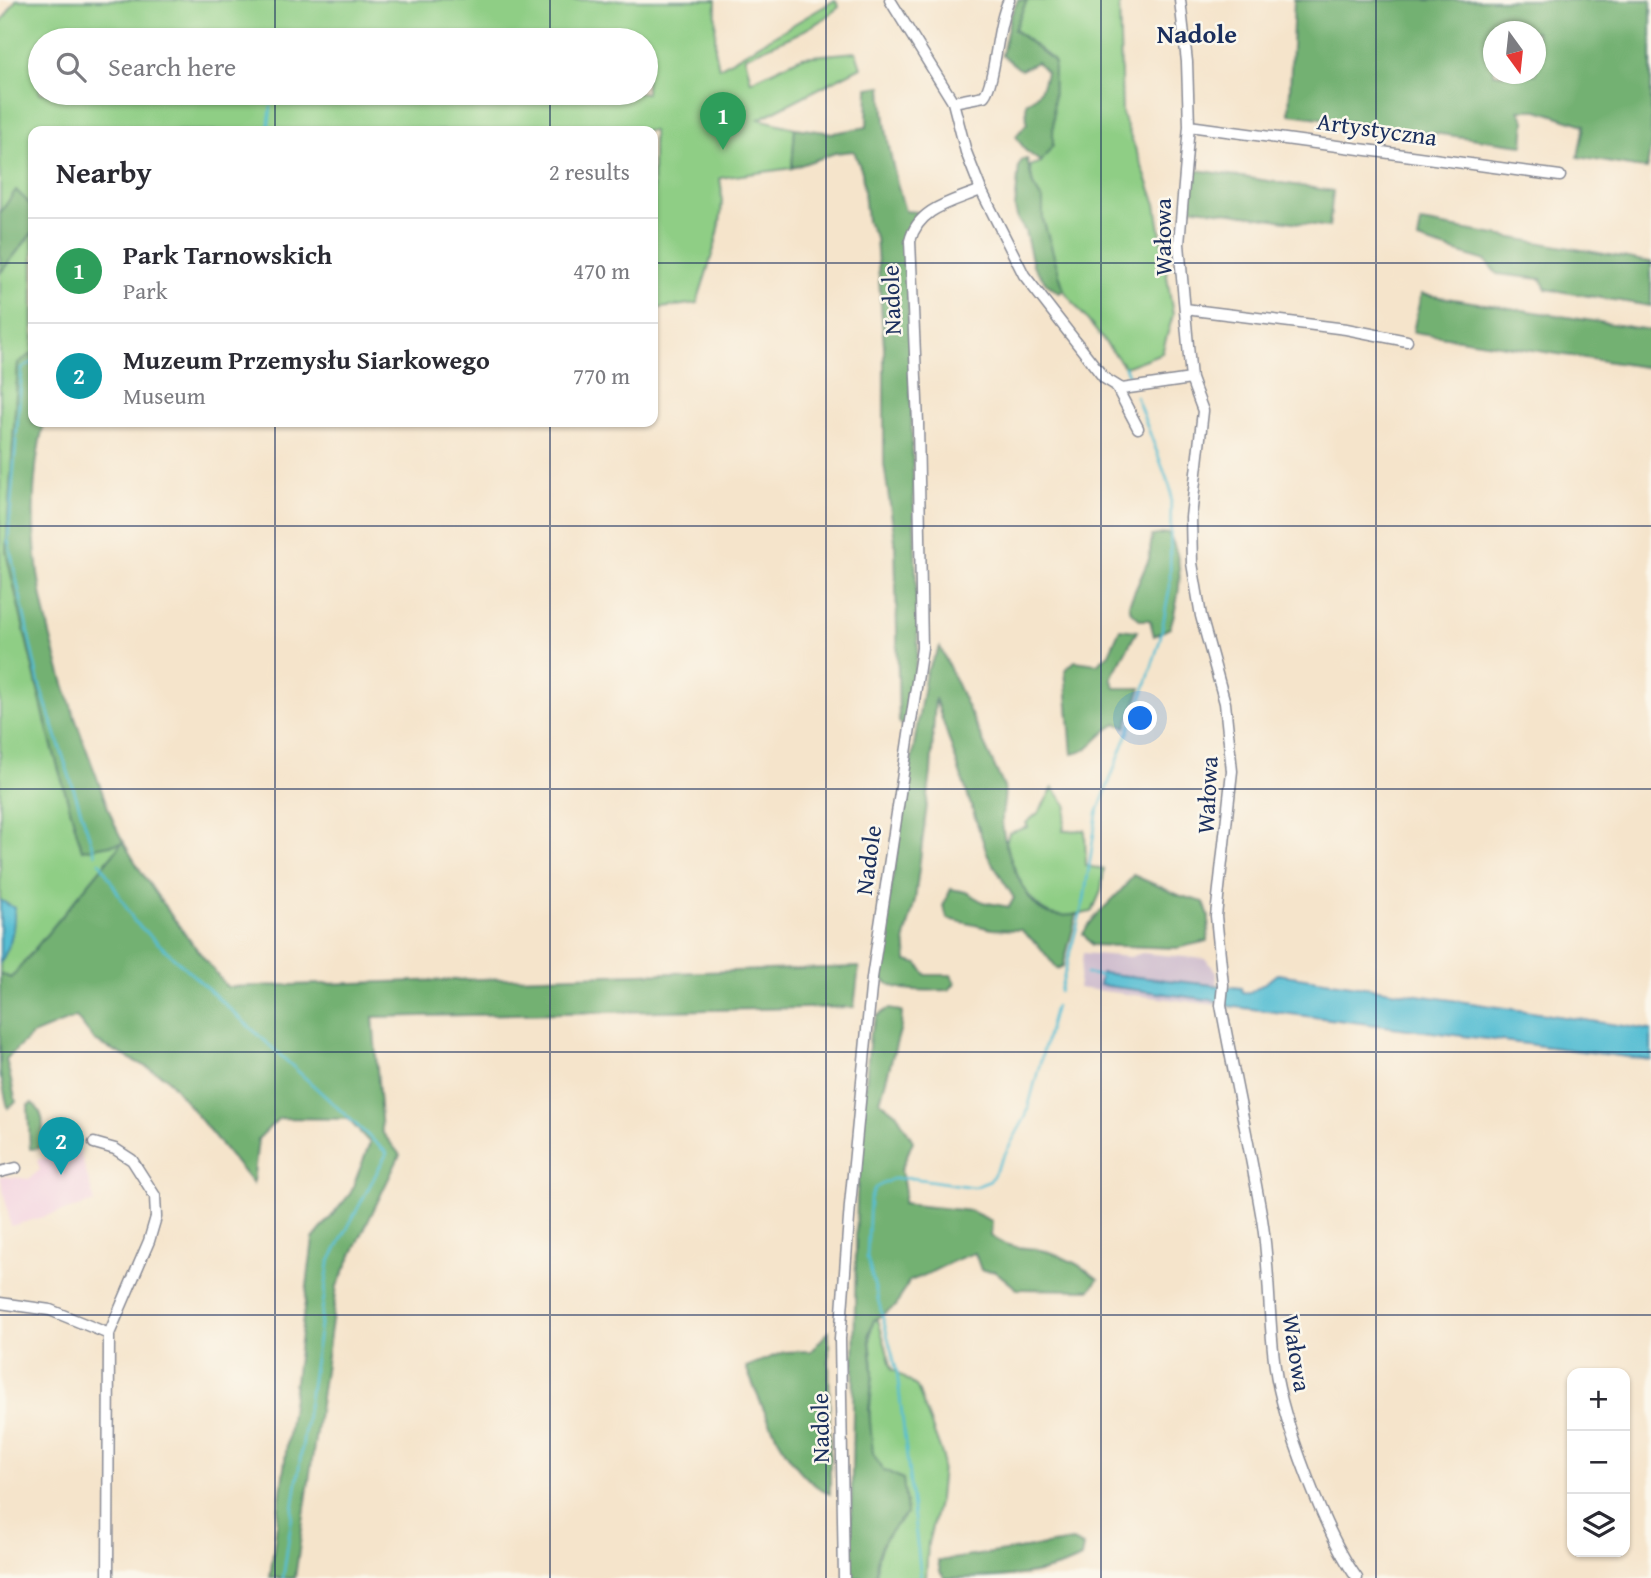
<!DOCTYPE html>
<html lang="en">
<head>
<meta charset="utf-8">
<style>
  body { margin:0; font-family:"Gentium Book Plus",serif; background:#f7f7f7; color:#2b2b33 }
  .controls { position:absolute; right:21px; bottom:21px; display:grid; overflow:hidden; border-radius:14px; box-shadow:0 2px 5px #0004 }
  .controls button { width:63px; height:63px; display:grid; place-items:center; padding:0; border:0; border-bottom:2px solid #e1e1e2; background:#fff; color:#2b2b33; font:35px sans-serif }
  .compass { position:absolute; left:1483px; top:21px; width:63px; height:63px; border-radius:50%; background:#fff; box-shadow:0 2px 5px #0004; rotate:165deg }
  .you { position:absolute; left:1141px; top:719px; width:24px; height:24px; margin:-18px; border:5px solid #fff; border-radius:50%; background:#1a73e8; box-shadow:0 0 0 10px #1a73e833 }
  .badge { display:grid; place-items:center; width:46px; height:46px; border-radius:50%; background:#0f766e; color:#fff; font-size:23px; font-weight:700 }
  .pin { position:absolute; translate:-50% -58px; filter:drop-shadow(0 2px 4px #0008) }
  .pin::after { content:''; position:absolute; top:37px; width:24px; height:21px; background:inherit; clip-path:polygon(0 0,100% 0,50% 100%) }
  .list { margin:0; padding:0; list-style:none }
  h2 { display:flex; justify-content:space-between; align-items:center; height:91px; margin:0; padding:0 28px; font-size:30px }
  h2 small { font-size:23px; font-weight:400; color:#7c7c81 }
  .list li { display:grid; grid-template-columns:46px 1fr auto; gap:21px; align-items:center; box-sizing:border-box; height:105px; padding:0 28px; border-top:2px solid #e1e1e2 }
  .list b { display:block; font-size:26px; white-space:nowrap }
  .list p { margin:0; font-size:23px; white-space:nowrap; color:#7c7c81 }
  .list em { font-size:23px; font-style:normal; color:#7c7c81 }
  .icon { flex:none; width:38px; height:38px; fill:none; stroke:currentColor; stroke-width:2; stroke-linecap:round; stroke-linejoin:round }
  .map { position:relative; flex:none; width:1651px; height:1578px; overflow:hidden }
  .search { position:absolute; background:#fff; box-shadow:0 2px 5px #0004; left:28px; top:28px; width:630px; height:77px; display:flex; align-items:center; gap:18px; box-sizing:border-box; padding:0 24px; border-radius:38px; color:#7c7c81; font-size:26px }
  .panel { position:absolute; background:#fff; box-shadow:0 2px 5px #0004; left:28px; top:126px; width:630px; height:301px; border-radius:14px }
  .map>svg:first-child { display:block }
</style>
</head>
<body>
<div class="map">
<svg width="1651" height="1578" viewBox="0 0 1651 1578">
  <rect width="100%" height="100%" fill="#fbf7ec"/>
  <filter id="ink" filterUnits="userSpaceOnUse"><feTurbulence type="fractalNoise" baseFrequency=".0143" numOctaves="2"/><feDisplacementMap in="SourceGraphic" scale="14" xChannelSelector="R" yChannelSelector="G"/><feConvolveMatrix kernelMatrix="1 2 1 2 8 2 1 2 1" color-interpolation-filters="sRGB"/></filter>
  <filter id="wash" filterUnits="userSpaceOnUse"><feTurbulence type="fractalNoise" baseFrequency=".00686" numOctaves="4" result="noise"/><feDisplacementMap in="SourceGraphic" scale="28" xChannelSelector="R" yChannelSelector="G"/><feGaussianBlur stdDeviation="1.57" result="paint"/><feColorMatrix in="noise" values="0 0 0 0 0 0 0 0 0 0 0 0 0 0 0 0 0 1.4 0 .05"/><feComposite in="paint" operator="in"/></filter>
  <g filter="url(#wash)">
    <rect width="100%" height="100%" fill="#f5e4cb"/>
    <path fill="#f3cfdf" d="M79 1149 95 1202 11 1226 0 1176 29 1179 40 1170 37 1160Z"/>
    <path fill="#cfbdce" d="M1083 953 1130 957 1142 953 1206 959 1217 973 1215 1005 1078 988Z"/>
    <path fill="#8fce85" stroke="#557e72" stroke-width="2" fill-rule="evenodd" d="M16 0H716L715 49 719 68 835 0 839 7C808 33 781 40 745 57L751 81 802 57 856 52 861 67 759 119 795 128 792 168 720 178C728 223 709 261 697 303L653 309V131H33V207L16 191 0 213V24ZM40 40H646V93H40Z
      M1027 0H1119L1122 113 1156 204 1173 315 1162 353 1125 367 1061 287 1043 219V201L1033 185 1030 166 1041 162 1054 61 1014 29Z
      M33 232V353L18 363 6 552 48 732 82 849 123 842 11 978 0 974V963L8 947 14 908 0 900V273Z
      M1053 788 1067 806 1063 831 1085 830 1086 866 1104 869 1101 891 1092 912C1083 913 1073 917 1065 917 1030 917 1016 872 1005 846L1009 833 1028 827 1026 823 1039 812Z
      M874 1320H878L892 1369 917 1387 943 1457 939 1499 928 1543 926 1578H877C873 1553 888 1530 907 1514L903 1480C897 1477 888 1474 883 1470 861 1452 872 1398 873 1374 874 1354 866 1339 874 1320Z"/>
    <path fill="#73b172" stroke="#477068" stroke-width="2" fill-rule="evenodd" d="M1018 0H1027L1014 30 1054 61 1053 145 1041 162 1025 150 1016 136 1027 123 1026 103C1040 95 1043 87 1046 72L1037 62 1021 70 1002 55 1010 17Z
      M1294 0H1651V143L1647 169 1578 157 1584 125 1538 110H1519L1525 121 1523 145 1289 114ZM1494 32H1536V74H1494Z
      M882 86C884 130 892 169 905 211L917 212 909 231 907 266 918 649 907 720 903 726 899 722 895 540 884 464V346L876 238 867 221 862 172 854 151 835 153 792 168 795 128 833 133 867 127 868 88Z
      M1027 159 1033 185 1043 201V219L1064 290 1059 293 1046 283 1033 265 1025 231 1018 220 1015 209 1019 165 1022 160Z
      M1191 169 1333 191 1329 227 1188 207Z
      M16 190 33 207V232L0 273V213Z
      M1421 222 1651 262V306L1546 289 1541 279 1497 274 1486 261 1418 240Z
      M1421 294 1651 330V368L1413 332Z
      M33 353V422H44C15 539 51 657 93 767 103 792 111 822 125 845 154 896 190 941 227 987L859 967 854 1007 373 1017 382 1132 400 1155 337 1286 295 1578H270L313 1239 350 1194 370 1143 348 1119 279 1118 258 1139 253 1184 166 1077 95 1041 76 1017 32 1035 6 1059 16 1102 8 1108 0 1074V974L11 978 122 843 82 850 48 732 6 552 18 363Z
      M1168 533C1186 562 1180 596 1170 628L1154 636 1150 620H1141L1131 612 1129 604 1149 559 1152 536Z
      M1120 629 1137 631 1111 678 1115 688H1141L1126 727 1117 724C1098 732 1094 751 1072 754L1065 670 1075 661 1097 664 1109 654Z
      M940 647 1004 787C1006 800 1002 807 1002 819 1002 842 1021 895 1040 909 1050 916 1065 917 1077 914L1063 966 1057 969 1039 946 1021 930 992 929 948 919 943 906 951 889 966 892 983 902 1009 907 1014 898 988 856 935 698 931 772 915 900 905 938 907 961 918 964 926 975H951L955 983 949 990C926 990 892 995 877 974L926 672Z
      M1133 875 1181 896 1204 902 1209 917 1208 941 1177 948 1092 945 1083 934C1096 910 1119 898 1133 875Z
      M888 1009 902 1011 901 1027 880 1101 897 1114 913 1141 901 1170 905 1192 903 1204 971 1211 992 1221 991 1236C1013 1252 1025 1245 1049 1252 1067 1258 1083 1266 1098 1279L1090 1290 1017 1289 995 1271 981 1270 975 1253C951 1259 933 1274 909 1281L896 1306 874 1320 869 1333 873 1373 869 1410 873 1453 882 1469 903 1479 907 1514C888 1530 873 1553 877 1578H850L857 1195 870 1033 877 1016Z
      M32 1103C47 1114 44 1133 39 1148L30 1149 28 1105Z
      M829 1331 830 1493V1494C788 1476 762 1407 746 1367L784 1352 811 1351Z
      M1072 1541 1083 1546 1081 1558C1043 1578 990 1578 945 1578L940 1571 938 1561Z"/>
    <path fill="#56bed3" stroke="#387698" stroke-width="2" d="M0 900 14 908C15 929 11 946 0 963Z
      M1101 973 1241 988 1242 992 1250 993 1278 974 1651 1030V1060L1228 1006 1212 1000 1099 985Z"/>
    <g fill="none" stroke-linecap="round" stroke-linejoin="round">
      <path stroke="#56bed3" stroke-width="2.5" d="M268 131 271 107
        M33 362 22 368 8 540 39 683 95 854
        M1125 367 1130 380
        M100 862 134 921 387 1153 329 1263 283 1578
        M1086 974 1104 976
        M1060 991 1084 900 1097 814 1144 691 1160 640 1170 586 1171 490 1136 396
        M921 1578 897 1372 867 1257 870 1199 875 1188 892 1179 912 1178 974 1187 990 1181 1026 1116 1055 1006"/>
    </g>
  </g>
  <g filter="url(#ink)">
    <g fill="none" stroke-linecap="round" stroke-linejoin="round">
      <g stroke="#888a94" stroke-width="13">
        <path id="minor" d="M890 0 953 102 966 152 981 190 1024 275 1104 378 1122 389 1191 379
          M1180 0 1187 62 1189 126 1179 244 1191 379 1203 411 1191 517 1192 563 1201 616 1225 703 1232 771 1216 916 1223 985 1221 1005C1234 1076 1250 1148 1262 1219 1270 1268 1268 1318 1275 1367 1282 1419 1326 1536 1357 1578
          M953 102 984 96C996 81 996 25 1009 0
          M1189 126 1560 176
          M1185 309 1346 329 1407 341
          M1117 388 1138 428
          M94 1143 115 1149 132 1160 155 1196 156 1217 149 1241 109 1334 108 1578
          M0 1172 16 1168
          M0 1303 50 1310 109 1334
          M844 1578 840 1339 850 1205 872 978 922 648 918 423 910 241C918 208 952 202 981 190"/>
      </g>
      <use href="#minor" stroke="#fff" stroke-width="10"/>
    </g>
  </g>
  <path fill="none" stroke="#1b2f5e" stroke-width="2" stroke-opacity="0.55" d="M275 0V40M550 0V40M826 0V1578M1101 0V1578M1376 0V1578M275 93V131M550 93V131M0 263H33M653 263H1651M275 422V1578M550 422V1578M0 526H1651M0 789H1651M0 1052H1651M0 1315H1651"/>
  <g text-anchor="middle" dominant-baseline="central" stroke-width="5" stroke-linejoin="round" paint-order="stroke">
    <g font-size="24" fill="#1b2f5e" stroke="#fbf7ec">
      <text transform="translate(1377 129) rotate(8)">Artystyczna</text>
      <text transform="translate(1162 237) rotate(-90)">Wałowa</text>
      <text transform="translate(891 300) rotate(-92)">Nadole</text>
      <text transform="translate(1207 795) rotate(-87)">Wałowa</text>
      <text transform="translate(868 860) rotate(-82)">Nadole</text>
      <text transform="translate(1297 1353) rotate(81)">Wałowa</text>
      <text transform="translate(820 1428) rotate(-91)">Nadole</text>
    </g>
    <g font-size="26" font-weight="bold" fill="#1b2f5e" stroke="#fbf7ec">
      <text x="1197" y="33">Nadole</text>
    </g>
  </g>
</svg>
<div class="controls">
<button>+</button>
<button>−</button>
<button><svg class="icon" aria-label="layers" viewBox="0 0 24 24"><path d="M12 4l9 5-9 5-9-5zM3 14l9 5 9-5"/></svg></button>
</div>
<svg class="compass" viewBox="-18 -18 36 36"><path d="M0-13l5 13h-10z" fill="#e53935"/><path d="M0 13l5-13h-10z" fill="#7c7c81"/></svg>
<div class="you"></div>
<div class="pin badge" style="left:723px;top:150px;background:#2e9e5b">1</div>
<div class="pin badge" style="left:61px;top:1175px;background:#0f9aa8">2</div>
<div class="search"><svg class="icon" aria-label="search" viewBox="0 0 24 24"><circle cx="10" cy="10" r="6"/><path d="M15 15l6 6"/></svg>Search here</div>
<section class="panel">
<h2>Nearby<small>2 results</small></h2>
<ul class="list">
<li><span class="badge" style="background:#2e9e5b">1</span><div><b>Park Tarnowskich</b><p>Park</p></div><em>470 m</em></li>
<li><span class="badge" style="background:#0f9aa8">2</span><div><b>Muzeum Przemysłu Siarkowego</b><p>Museum</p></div><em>770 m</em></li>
</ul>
</section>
</div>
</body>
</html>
